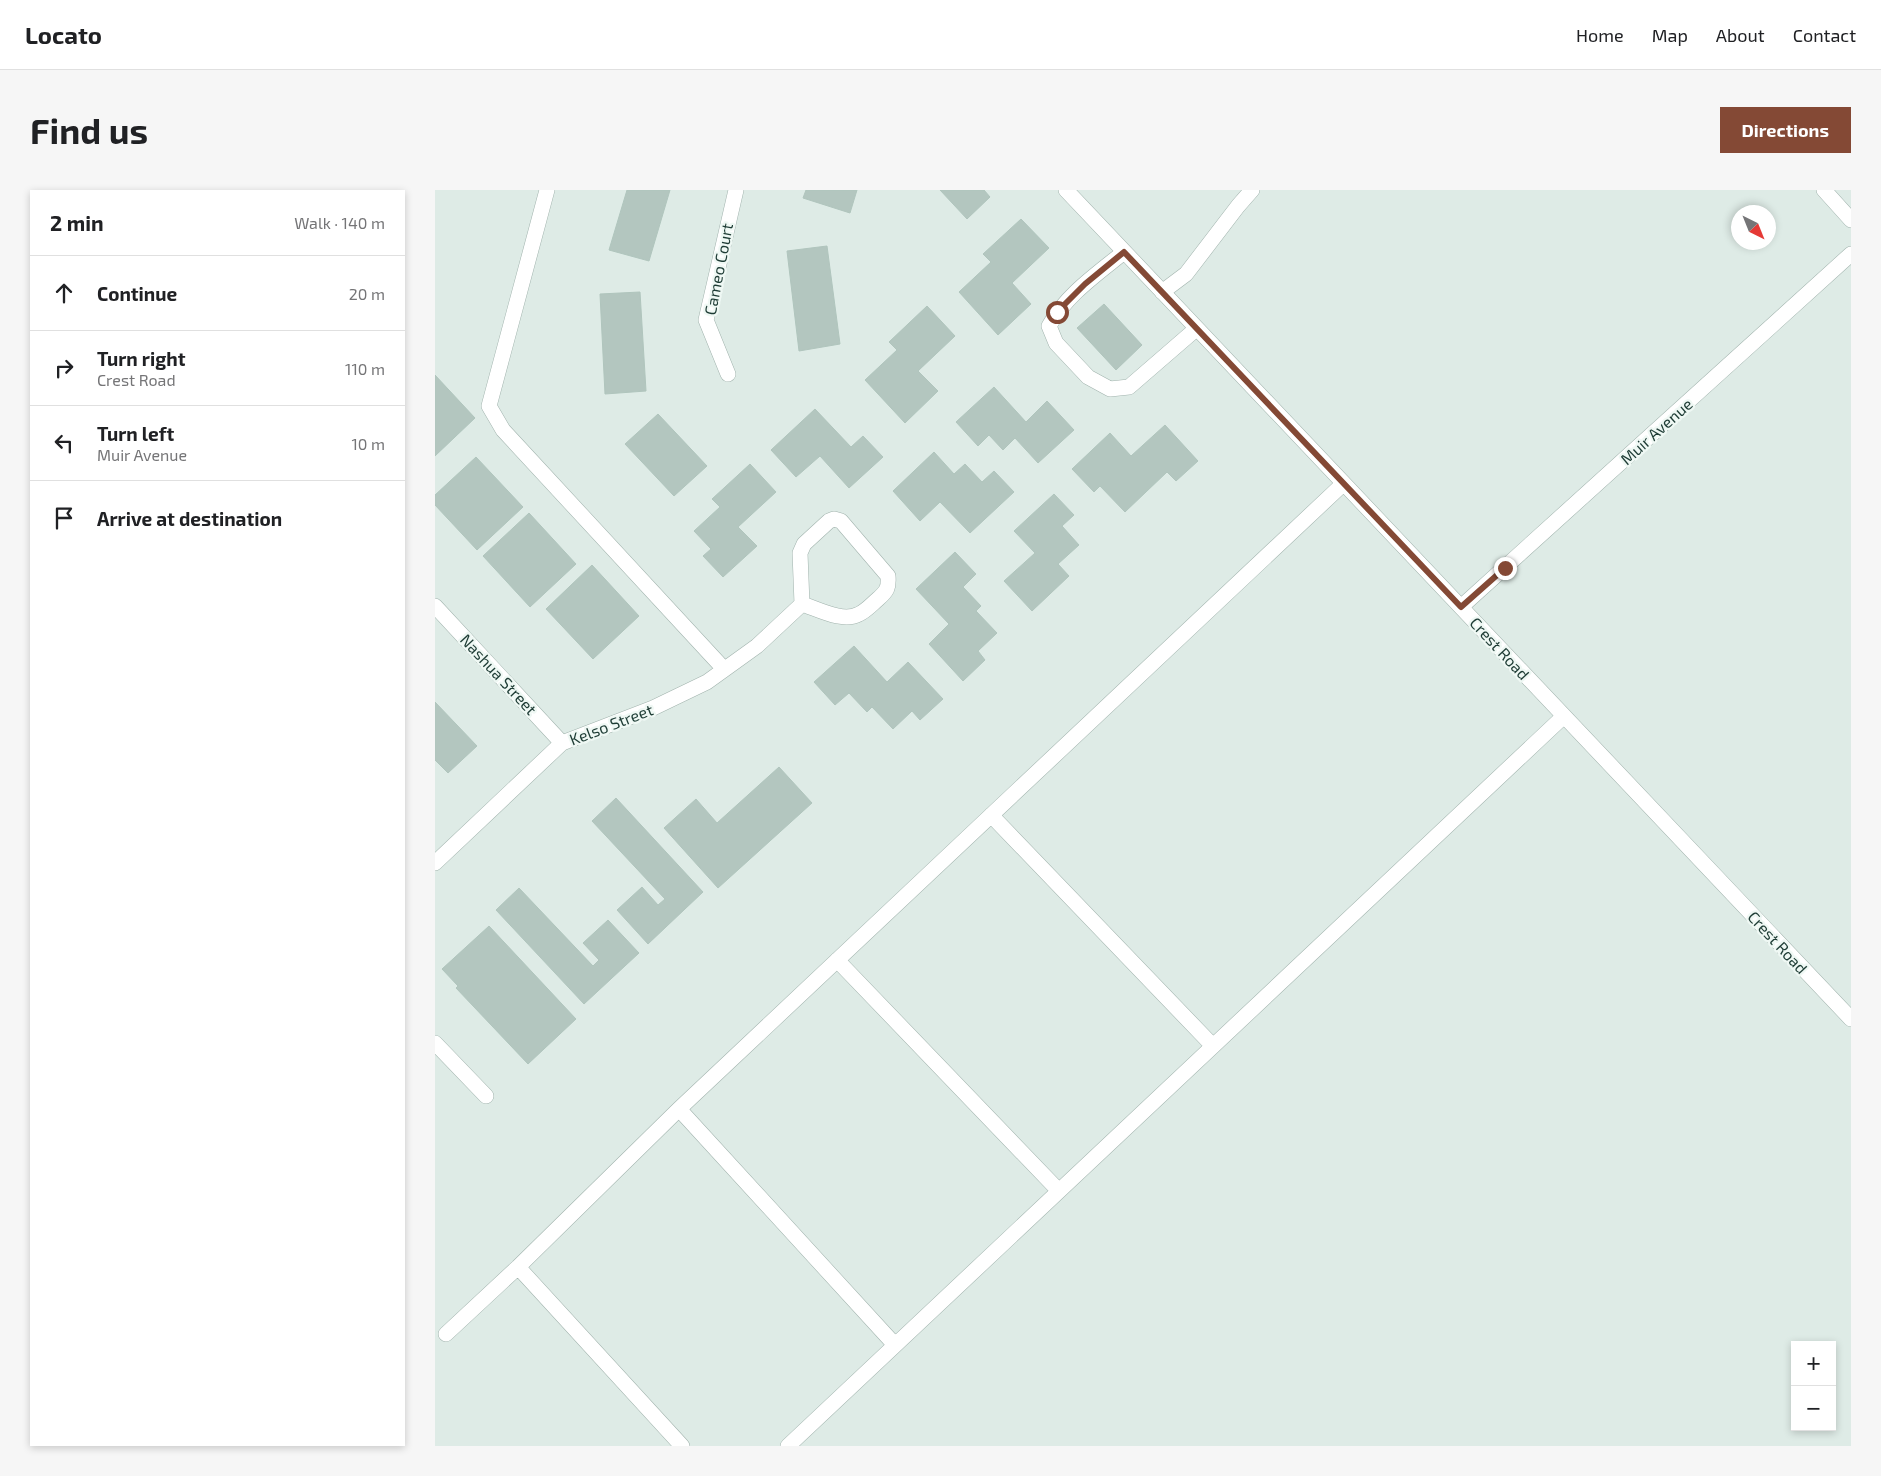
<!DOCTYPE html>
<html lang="en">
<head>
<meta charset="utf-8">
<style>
  body { margin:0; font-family:"Exo 2",sans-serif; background:#f6f6f6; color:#202124 }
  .controls { position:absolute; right:15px; bottom:15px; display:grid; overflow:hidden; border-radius:0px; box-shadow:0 2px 8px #0003 }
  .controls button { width:45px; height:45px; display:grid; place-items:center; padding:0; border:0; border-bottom:1px solid #e0e0e0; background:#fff; color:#202124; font:25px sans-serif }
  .compass { position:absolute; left:1296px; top:15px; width:45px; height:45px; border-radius:50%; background:#fff; box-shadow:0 2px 8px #0003; rotate:137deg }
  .stop { position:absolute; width:15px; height:15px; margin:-11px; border:4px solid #844935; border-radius:50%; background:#fff }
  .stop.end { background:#844935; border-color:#fff; box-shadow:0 1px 5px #0008 }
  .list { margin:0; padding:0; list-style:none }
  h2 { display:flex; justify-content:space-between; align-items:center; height:65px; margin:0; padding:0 20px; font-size:21px }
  h2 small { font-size:16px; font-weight:400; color:#757577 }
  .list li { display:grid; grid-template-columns:32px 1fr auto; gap:15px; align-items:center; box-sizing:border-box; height:75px; padding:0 20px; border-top:1px solid #e0e0e0 }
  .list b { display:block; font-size:19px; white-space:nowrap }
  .list p { margin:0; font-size:16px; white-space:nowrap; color:#757577 }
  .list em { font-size:16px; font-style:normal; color:#757577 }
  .icon { flex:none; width:28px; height:28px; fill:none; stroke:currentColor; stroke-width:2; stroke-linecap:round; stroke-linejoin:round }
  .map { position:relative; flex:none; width:1416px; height:1256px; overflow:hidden; border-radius:0px }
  header { display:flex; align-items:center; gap:30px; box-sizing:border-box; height:70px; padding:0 25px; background:#fff; border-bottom:1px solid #e0e0e0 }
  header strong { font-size:24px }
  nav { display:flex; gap:28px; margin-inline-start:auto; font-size:18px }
  .intro { display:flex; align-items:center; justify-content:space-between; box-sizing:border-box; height:120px; padding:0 30px }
  h1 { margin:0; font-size:35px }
  .button { padding:12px 22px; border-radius:0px; background:#844935; color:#fff; font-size:18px; font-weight:700 }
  main { display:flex; gap:30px; padding:0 30px }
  aside { flex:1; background:#fff; border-radius:0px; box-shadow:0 2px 8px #0003 }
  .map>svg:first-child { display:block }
</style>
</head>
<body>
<header>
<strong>Locato</strong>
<nav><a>Home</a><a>Map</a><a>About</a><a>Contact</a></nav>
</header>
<div class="intro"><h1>Find us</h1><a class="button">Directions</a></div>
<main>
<aside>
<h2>2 min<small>Walk · 140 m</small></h2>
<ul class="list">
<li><svg class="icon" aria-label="ahead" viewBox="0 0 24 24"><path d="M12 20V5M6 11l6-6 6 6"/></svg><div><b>Continue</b></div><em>20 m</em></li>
<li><svg class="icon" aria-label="right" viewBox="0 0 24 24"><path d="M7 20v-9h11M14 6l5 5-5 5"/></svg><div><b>Turn right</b><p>Crest Road</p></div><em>110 m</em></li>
<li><svg class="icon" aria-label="left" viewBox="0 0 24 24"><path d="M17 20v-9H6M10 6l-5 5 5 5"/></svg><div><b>Turn left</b><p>Muir Avenue</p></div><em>10 m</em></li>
<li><svg class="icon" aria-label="arrive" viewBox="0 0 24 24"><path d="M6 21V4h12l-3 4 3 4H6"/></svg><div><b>Arrive at destination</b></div></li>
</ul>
</aside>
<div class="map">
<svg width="1416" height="1256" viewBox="0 0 1416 1256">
  <rect width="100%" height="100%" fill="#deebe6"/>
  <path fill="#b3c6bf" stroke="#b0c5bd" d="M192 0H235L214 71 174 60Z
    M371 0H422L415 23 368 8Z
    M505 0H549L555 7 532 29Z
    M586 29 614 58 577 93 596 114 563 145 524 102 556 72 548 64Z
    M392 56 405 154 364 161 352 61Z
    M205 102 211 201 170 204 165 104Z
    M669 114 707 155 681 180 642 138Z
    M492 116 520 146 483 181 503 201 470 233 430 190 462 160 454 152Z
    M0 185 40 228 0 266Z
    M559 197 591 232 612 211 639 240 603 273 580 248 568 260 554 245 543 256 521 232Z
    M380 219 416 257 428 246 448 267 414 298 385 266 361 287 336 260Z
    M223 224 272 276 239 306 190 254Z
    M730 235 763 271 741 291 732 282 690 322 665 296 659 302 637 279 675 243 696 266Z
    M499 262 519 284 530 274 547 292 559 281 579 302 535 343 505 312 485 331 458 301Z
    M41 267 88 317 42 360 0 315V305Z
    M315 274 341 302 303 337 322 356 288 387 268 366 276 359 259 341 285 317 277 309Z
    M619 304 639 325 627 336 644 355 623 374 634 386 597 421 569 391 600 363 579 341Z
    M94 323 141 374 95 417 48 366Z
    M520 362 541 384 528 397 546 416 541 421 562 443 543 461 550 470 528 491 494 454 514 434 481 399Z
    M157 375 204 426 158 469 111 419Z
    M419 456 452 492 473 472 508 509 485 530 477 521 458 539 437 517 432 522 414 503 400 515 379 492Z
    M0 512 42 556 13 583 0 570Z
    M344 577 377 613 283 698 229 638 261 609 282 633Z
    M181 608 268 702 213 754 182 720 207 697 223 715 230 709 157 631Z
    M84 698 158 776 164 770 148 753 173 730 204 763 149 814 61 720Z
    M54 736 141 829 93 874 21 798 23 796 7 779Z"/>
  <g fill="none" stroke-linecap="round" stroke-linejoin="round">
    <g stroke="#a1b3ad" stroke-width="16">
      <path id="minor" d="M112 0 54 216 68 240 289 479
        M631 0 1416 829
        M1389 0 1416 30
        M689 62C662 84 631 105 614 136L621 153 653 187 675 199 694 197 761 139
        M727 102 751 84 803 16 817 0
        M293 184 271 130 301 0
        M399 329 406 331 453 386C454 398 452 401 443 409 437 414 431 421 424 424 408 433 383 419 367 414L365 363 369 354 394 331Z
        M0 416 127 553
        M1026 417 1416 64
        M556 625 778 856
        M0 673 127 553 218 518 272 492 322 456 367 414
        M402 770 624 1001
        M0 853 51 906
        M244 919 460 1155
        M83 1077 247 1256
        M11 1144 83 1077 244 919 908 294
        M353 1256 1129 526"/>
    </g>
    <use href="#minor" stroke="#fff" stroke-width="15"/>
  </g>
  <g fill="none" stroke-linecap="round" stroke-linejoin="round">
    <path stroke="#844935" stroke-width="6" d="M622 122 650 94 689 62 1026 417 1070 378"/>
  </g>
  <g text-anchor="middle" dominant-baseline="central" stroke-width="4.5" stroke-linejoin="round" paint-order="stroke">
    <g font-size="16" fill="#1e3c35" stroke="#eff8f4">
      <text transform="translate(283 79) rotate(-79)">Cameo Court</text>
      <text transform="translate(1221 241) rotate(-42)">Muir Avenue</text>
      <text transform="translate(1065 458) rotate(47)">Crest Road</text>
      <text transform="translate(64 484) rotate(47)">Nashua Street</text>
      <text transform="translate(176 534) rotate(-21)">Kelso Street</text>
      <text transform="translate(1343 752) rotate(47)">Crest Road</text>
    </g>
  </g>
</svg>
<div class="controls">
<button>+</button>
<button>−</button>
</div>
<svg class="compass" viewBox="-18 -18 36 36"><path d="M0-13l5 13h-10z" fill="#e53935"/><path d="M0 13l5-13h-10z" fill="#757577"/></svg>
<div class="stop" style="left:622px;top:122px"></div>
<div class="stop end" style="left:1070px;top:378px"></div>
</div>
</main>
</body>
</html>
